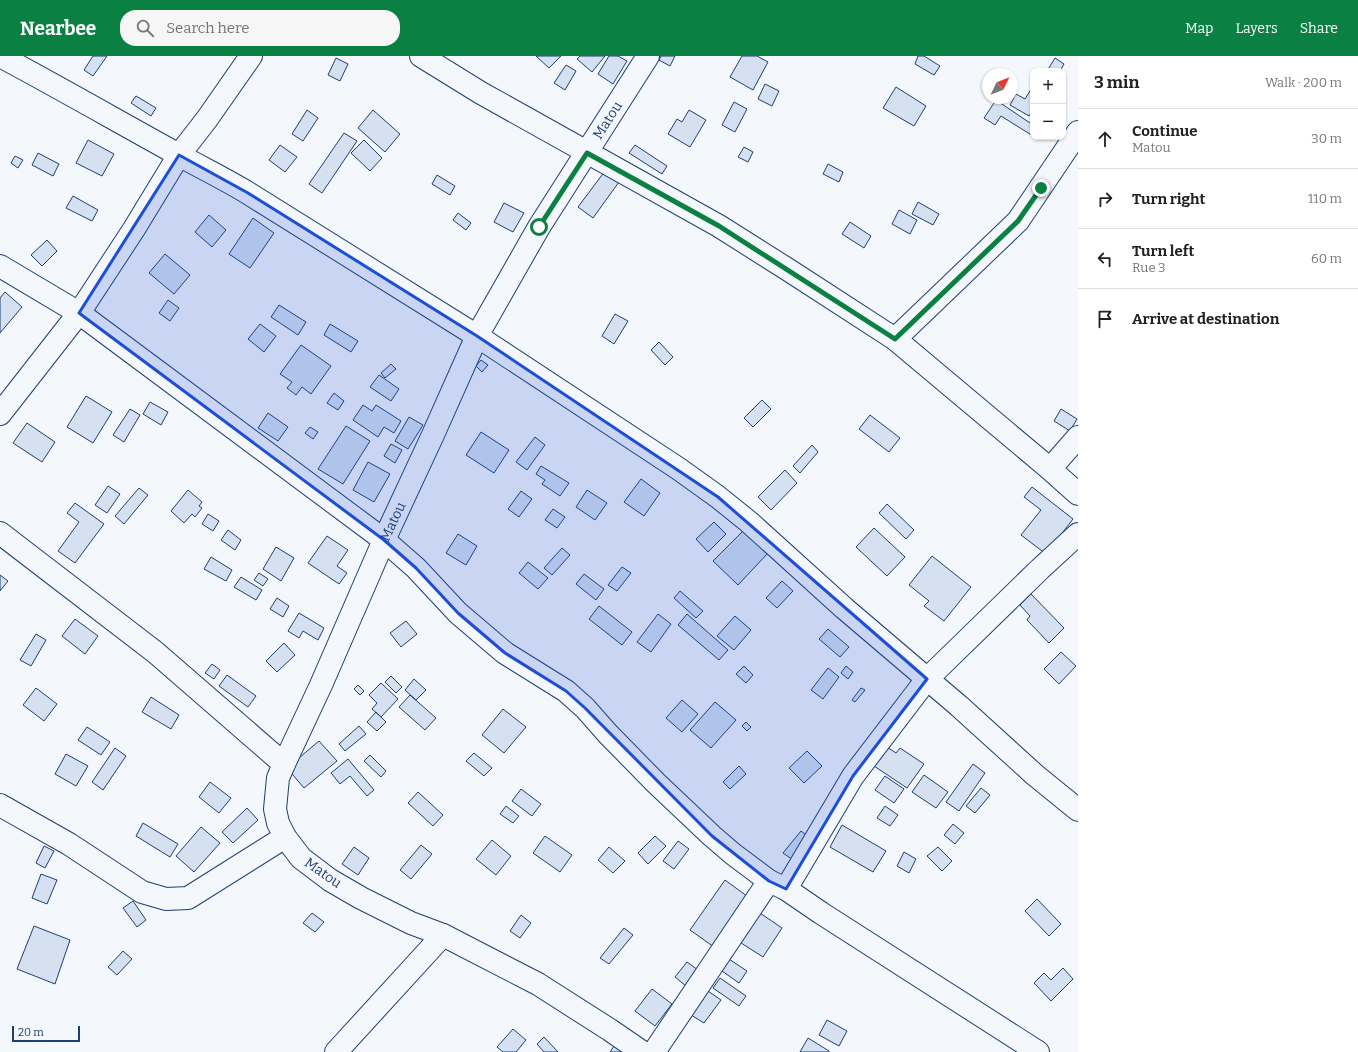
<!DOCTYPE html>
<html lang="en">
<head>
<meta charset="utf-8">
<style>
  body { margin:0; font-family:Bitter,serif; background:#f6f6f6; color:#222 }
  .controls { position:absolute; right:12px; top:12px; display:grid; overflow:hidden; border-radius:8px; box-shadow:0 1px 3px #0004 }
  .controls button { width:36px; height:36px; display:grid; place-items:center; padding:0; border:0; border-bottom:1px solid #e0e0e0; background:#fff; color:#222; font:20px sans-serif }
  .compass { position:absolute; left:982px; top:12px; width:36px; height:36px; border-radius:50%; background:#fff; box-shadow:0 1px 3px #0004; rotate:47deg }
  .scale { position:absolute; left:12px; bottom:10px; width:68px; box-sizing:border-box; padding-left:4px; border:2px solid #1d3f73; border-top:0; font-size:11px; line-height:14px; white-space:nowrap; color:#1d3f73; -webkit-text-stroke:3px #f4f7fb; paint-order:stroke }
  .stop { position:absolute; width:12px; height:12px; margin:-9px; border:3px solid #0b8043; border-radius:50%; background:#fff }
  .stop.end { background:#0b8043; border-color:#fff; box-shadow:0 1px 4px #0008 }
  .list { margin:0; padding:0; list-style:none }
  h2 { display:flex; justify-content:space-between; align-items:center; height:52px; margin:0; padding:0 16px; font-size:17px }
  h2 small { font-size:13px; font-weight:400; color:#767676 }
  .list li { display:grid; grid-template-columns:26px 1fr auto; gap:12px; align-items:center; box-sizing:border-box; height:60px; padding:0 16px; border-top:1px solid #e0e0e0 }
  .list b { display:block; font-size:15px; white-space:nowrap }
  .list p { margin:0; font-size:13px; white-space:nowrap; color:#767676 }
  .list em { font-size:13px; font-style:normal; color:#767676 }
  .icon { flex:none; width:22px; height:22px; fill:none; stroke:currentColor; stroke-width:2; stroke-linecap:round; stroke-linejoin:round }
  .map { position:relative; flex:none; width:1078px; height:996px; overflow:hidden }
  header { display:flex; align-items:center; gap:24px; box-sizing:border-box; height:56px; padding:0 20px; background:#0b8043; color:#fff }
  header strong { font-size:19px }
  nav { display:flex; gap:22px; margin-inline-start:auto; font-size:14px }
  .search { width:280px; height:36px; background:#f6f6f6; display:flex; align-items:center; gap:10px; box-sizing:border-box; padding:0 14px; border-radius:16px; color:#767676; font-size:15px }
  main { display:flex }
  aside { flex:1; background:#fff }
  .map>svg:first-child { display:block }
</style>
</head>
<body>
<header>
<strong>Nearbee</strong>
<div class="search"><svg class="icon" aria-label="search" viewBox="0 0 24 24"><circle cx="10" cy="10" r="6"/><path d="M15 15l6 6"/></svg>Search here</div>
<nav><a>Map</a><a>Layers</a><a>Share</a></nav>
</header>
<main>
<div class="map">
<svg width="1078" height="996" viewBox="0 0 1078 996">
  <rect width="100%" height="100%" fill="#f4f7fb"/>
  <path fill="#d5e0f0" stroke="#1d3f73" d="M93 0H107L93 20 84 14Z
    M536 0H561L549 12Z
    M580 0H605L592 16 577 3Z
    M609 0H618L627 5 613 28 598 18Z
    M661 0H675L670 10 659 4Z
    M742 0H757L768 6 753 34 730 21Z
    M918 0H924L940 10 934 19 915 8Z
    M336 2 348 8 340 25 328 19Z
    M1055 2 1064 8 1060 15H1047Z
    M566 9 576 15 565 34 554 27Z
    M765 28 779 35 772 50 758 43Z
    M1033 30V53L1029 60 1010 49 1016 38 1025 43Z
    M896 31 926 50 914 70 883 52Z
    M136 40 156 52 151 60 131 47Z
    M996 44 1033 69V80L1001 60 995 69 984 62Z
    M734 46 747 53 735 76 722 69Z
    M307 54 318 62 303 85 292 78Z
    M373 54 400 78 385 96 358 72Z
    M689 54 706 64 690 91 668 78 677 63 682 66Z
    M344 77 357 85 322 137 309 128Z
    M88 84 114 98 102 120 76 107Z
    M364 84 382 102 370 115 351 97Z
    M280 89 297 101 285 116 269 104Z
    M635 89 667 110 662 118 629 97Z
    M744 91 753 96 748 106 738 101Z
    M38 97 59 108 53 120 32 109Z
    M15 100 23 104 18 112 11 107Z
    M828 108 843 116 839 126 823 118Z
    M605 115 619 126 593 162 578 151Z
    M437 119 455 130 450 139 432 128Z
    M73 140 98 154 92 165 66 152Z
    M918 146 939 158 933 169 912 158Z
    M504 147 524 157 513 176 494 166Z
    M899 154 917 164 910 178 892 168Z
    M458 157 471 167 466 174 453 164Z
    M209 159 226 174 212 191 195 176Z
    M253 162 274 177 250 212 229 198Z
    M850 166 871 180 864 192 842 178Z
    M47 184 57 195 42 210 31 199Z
    M165 198 190 219 174 238 149 217Z
    M5 236 22 251 0 277V242Z
    M168 244 179 252 170 265 159 257Z
    M279 249 306 266 298 279 271 261Z
    M615 258 628 265 614 288 602 280Z
    M260 268 276 280 264 296 248 283Z
    M330 268 358 285 351 296 324 279Z
    M659 286 673 301 665 309 651 294Z
    M301 289 331 310 311 338 302 331 296 339 287 332 292 326 280 318Z
    M481 304 488 309 482 316 476 310Z
    M391 308 396 313 385 322 381 317Z
    M379 319 399 333 391 345 370 331Z
    M334 337 344 345 338 354 327 347Z
    M86 340 112 356 93 387 67 371Z
    M762 344 771 353 753 371 744 362Z
    M150 346 168 356 161 369 143 358Z
    M363 349 372 355 376 349 401 365 394 377 384 371 378 381 353 364Z
    M130 353 140 359 124 386 113 379Z
    M1061 353 1077 363 1070 375 1054 365Z
    M268 357 288 371 278 385 258 372Z
    M870 359 900 382 889 396 859 373Z
    M409 361 423 369 408 393 395 385Z
    M27 367 55 386 42 406 13 387Z
    M346 370 370 385 343 428 318 413Z
    M310 371 318 376 313 383 305 377Z
    M481 376 509 394 494 417 466 399Z
    M535 381 545 389 527 414 516 406Z
    M391 388 402 394 395 407 384 400Z
    M812 389 818 396 800 417 793 410Z
    M368 406 390 418 374 446 353 434Z
    M541 410 569 427 560 440 542 428 545 424 536 418Z
    M785 414 797 427 771 454 758 441Z
    M641 423 660 437 644 460 624 446Z
    M108 430 120 438 107 457 95 449Z
    M1032 431 1073 463 1046 498 1021 479 1041 454 1024 441Z
    M139 432 148 439 124 468 115 460Z
    M188 434 202 446 199 450 202 452 195 461 192 458 184 467 171 455Z
    M587 434 607 447 595 464 576 451Z
    M521 435 532 443 519 461 508 453Z
    M75 447 104 468 75 507 58 495 79 466 67 457Z
    M887 448 914 474 906 483 879 457Z
    M553 453 565 461 557 472 545 464Z
    M208 458 219 465 213 475 202 468Z
    M714 466 726 478 708 496 696 483Z
    M874 472 905 501 887 520 856 491Z
    M228 474 241 484 235 494 221 484Z
    M744 474 768 497 738 529 713 505Z
    M458 478 477 490 466 509 446 497Z
    M327 480 348 494 337 510 347 517 339 528 308 507Z
    M276 491 294 502 281 525 263 513Z
    M562 492 570 499 552 519 544 512Z
    M932 500 971 531 944 565 924 550 929 545 909 529Z
    M211 501 232 514 226 525 204 513Z
    M528 506 548 522 538 533 519 517Z
    M622 511 631 517 617 535 608 529Z
    M259 517 268 523 263 530 254 524Z
    M584 518 604 533 596 544 576 528Z
    M0 519 8 525 0 535Z
    M241 521 262 534 256 544 234 531Z
    M782 525 793 535 777 552 766 542Z
    M680 535 703 555 696 562 674 542Z
    M1031 538 1064 572 1049 587 1027 564 1030 560 1020 549Z
    M277 542 289 550 283 561 270 553Z
    M599 550 632 576 622 589 589 563Z
    M299 557 324 572 318 584 303 575 299 582 288 575Z
    M658 558 671 568 651 596 637 586Z
    M687 558 728 594 719 604 678 569Z
    M735 560 751 574 734 594 717 580Z
    M75 563 98 580 85 598 62 580Z
    M406 565 417 578 401 591 390 577Z
    M828 573 849 591 840 601 819 583Z
    M36 578 46 584 31 610 20 604Z
    M284 587 295 599 277 616 266 605Z
    M1061 596 1076 610 1059 628 1044 613Z
    M212 608 220 614 214 623 205 617Z
    M744 610 753 619 746 627 736 618Z
    M846 610 853 616 848 623 841 617Z
    M828 612 839 621 823 643 811 634Z
    M227 619 256 640 248 651 219 630Z
    M391 620 402 631 396 637 385 626Z
    M414 623 426 634 416 644 405 634Z
    M381 627 398 643 381 661 372 653 377 647 369 639Z
    M358 629 364 635 360 639 354 633Z
    M36 632 57 648 44 665 23 649Z
    M861 632 865 634 855 646 852 644Z
    M410 639 436 662 425 674 399 651Z
    M151 641 179 659 171 673 142 656Z
    M682 644 698 658 682 676 666 662Z
    M715 646 736 664 711 692 690 674Z
    M503 653 526 671 504 697 482 679Z
    M376 656 386 666 377 675 367 666Z
    M746 666 751 671 747 675 742 670Z
    M359 670 366 678 345 695 339 688Z
    M87 671 110 686 101 699 78 684Z
    M319 685 337 705 304 732 287 712Z
    M887 691 896 697 900 692 924 708 907 732 874 710Z
    M115 692 126 700 103 734 92 726Z
    M807 695 822 710 804 727 789 712Z
    M474 697 492 712 484 720 466 705Z
    M66 698 88 710 76 730 55 718Z
    M370 699 386 715 381 721 364 705Z
    M348 703 374 734 367 740 350 720 340 728 331 717Z
    M973 708 985 717 959 755 946 746Z
    M739 710 746 718 730 733 723 726Z
    M924 719 948 736 936 752 912 736Z
    M885 720 904 733 894 747 875 734Z
    M210 726 231 742 219 757 199 741Z
    M981 732 990 739 975 757 966 750Z
    M521 733 541 748 532 760 512 745Z
    M418 736 443 759 433 770 408 747Z
    M506 750 519 760 513 767 500 758Z
    M885 750 898 759 890 770 877 762Z
    M247 752 258 764 233 787 222 776Z
    M143 767 178 788 170 801 136 780Z
    M953 768 964 777 955 788 944 779Z
    M842 769 886 795 873 816 830 791Z
    M201 771 220 787 194 816 176 800Z
    M801 775 811 783 793 804 783 797Z
    M545 780 572 799 560 816 533 797Z
    M655 780 666 790 648 808 638 797Z
    M492 784 511 800 496 819 476 803Z
    M678 785 689 793 674 813 663 805Z
    M421 789 432 798 411 823 400 814Z
    M44 790 54 795 45 812 36 807Z
    M354 791 369 802 358 819 342 808Z
    M609 791 625 805 613 817 598 804Z
    M938 791 952 805 942 815 927 800Z
    M904 796 916 803 909 817 897 810Z
    M41 818 57 824 47 848 32 842Z
    M725 824 751 843 714 891 690 874Z
    M1037 843 1061 868 1049 880 1025 855Z
    M133 845 146 864 137 871 123 852Z
    M757 855 782 872 763 901 738 885Z
    M312 857 324 866 315 876 303 867Z
    M521 859 531 867 520 882 510 875Z
    M34 870 70 884 55 928 17 913Z
    M624 872 633 879 609 908 600 902Z
    M123 895 132 903 117 919 108 911Z
    M726 901 747 915 739 927 722 915Z
    M687 906 698 914 686 930 675 921Z
    M1063 912 1073 923 1051 945 1034 927 1044 917 1051 924Z
    M720 922 746 940 739 950 713 932Z
    M652 933 672 948 655 970 635 955Z
    M708 935 721 944 704 967 691 959Z
    M827 964 847 975 839 990 819 979Z
    M513 973 526 984 516 996H503L497 991Z
    M544 981 558 996H544L537 988Z
    M808 982 829 995V996H800Z
    M614 990 622 996H610Z"/>
  <g fill="none" stroke-linecap="round" stroke-linejoin="round">
    <g stroke="#1d3f73" stroke-width="24">
      <g id="minor">
        <path d="M421 0 481 37 719 170 787 213 895 283 1050 413 1078 438"/>
        <path d="M0 1V0C60 32 119 66 179 99 202 112 225 123 248 137L477 280 679 413 718 441 749 466 844 552 959 650 1035 719 1078 754"/>
        <path d="M0 210 79 257 384 484 416 512 458 557 505 597 566 635 585 652 608 678 656 727 712 780 733 798 769 825 786 833 821 857 1038 996"/>
        <path d="M895 283 1018 165 1078 76"/>
        <path d="M0 358 79 257 134 173 179 99 207 63 251 0"/>
        <path d="M1050 413 1078 381"/>
        <path d="M0 477 155 596 284 708"/>
        <path d="M0 749 69 788 142 836 166 843 188 842 285 781"/>
        <path d="M786 833 853 720 927 623 1040 513 1078 478"/>
        <path d="M336 996 443 879"/>
        <path id="s1" d="M642 996 610 974 538 928 443 879 411 867 361 842 330 824 301 802 285 781 278 767 275 753 278 722 284 708 321 629 384 484 432 381 477 280 539 171 648 0"/>
        <path d="M654 996 769 825"/>
      </g>
    </g>
    <use href="#minor" stroke="#f4f7fb" stroke-width="22"/>
  </g>
  <g fill="none" stroke-linecap="round" stroke-linejoin="round">
    <path stroke="#0b8043" stroke-width="5" d="M539 171 587 97 719 170 895 283 1018 165 1041 132"/>
  </g>
  <path fill="#1d4ed8" fill-opacity="0.2" stroke="#1d4ed8" stroke-width="3" stroke-linejoin="round" d="M179 99 248 137 477 280 718 441 927 623 853 720 786 833 769 825 712 780 585 652 566 635 505 597 458 557 416 512 384 484 79 257Z"/>
  <g text-anchor="middle" dominant-baseline="central" stroke-width="3" stroke-linejoin="round" paint-order="stroke">
    <g font-size="14" fill="#1d3f73" stroke="#f4f7fb">
      <text stroke="none"><textPath href="#s1" startOffset="1218">Matou</textPath></text>
      <text stroke="none"><textPath href="#s1" startOffset="762">Matou</textPath></text>
      <text transform="translate(323 817) rotate(35)">Matou</text>
    </g>
  </g>
</svg>
<div class="controls">
<button>+</button>
<button>−</button>
</div>
<svg class="compass" viewBox="-18 -18 36 36"><path d="M0-13l5 13h-10z" fill="#e53935"/><path d="M0 13l5-13h-10z" fill="#767676"/></svg>
<div class="scale">20 m</div>
<div class="stop" style="left:539px;top:171px"></div>
<div class="stop end" style="left:1041px;top:132px"></div>
</div>
<aside>
<h2>3 min<small>Walk · 200 m</small></h2>
<ul class="list">
<li><svg class="icon" aria-label="ahead" viewBox="0 0 24 24"><path d="M12 20V5M6 11l6-6 6 6"/></svg><div><b>Continue</b><p>Matou</p></div><em>30 m</em></li>
<li><svg class="icon" aria-label="right" viewBox="0 0 24 24"><path d="M7 20v-9h11M14 6l5 5-5 5"/></svg><div><b>Turn right</b></div><em>110 m</em></li>
<li><svg class="icon" aria-label="left" viewBox="0 0 24 24"><path d="M17 20v-9H6M10 6l-5 5 5 5"/></svg><div><b>Turn left</b><p>Rue 3</p></div><em>60 m</em></li>
<li><svg class="icon" aria-label="arrive" viewBox="0 0 24 24"><path d="M6 21V4h12l-3 4 3 4H6"/></svg><div><b>Arrive at destination</b></div></li>
</ul>
</aside>
</main>
</body>
</html>
